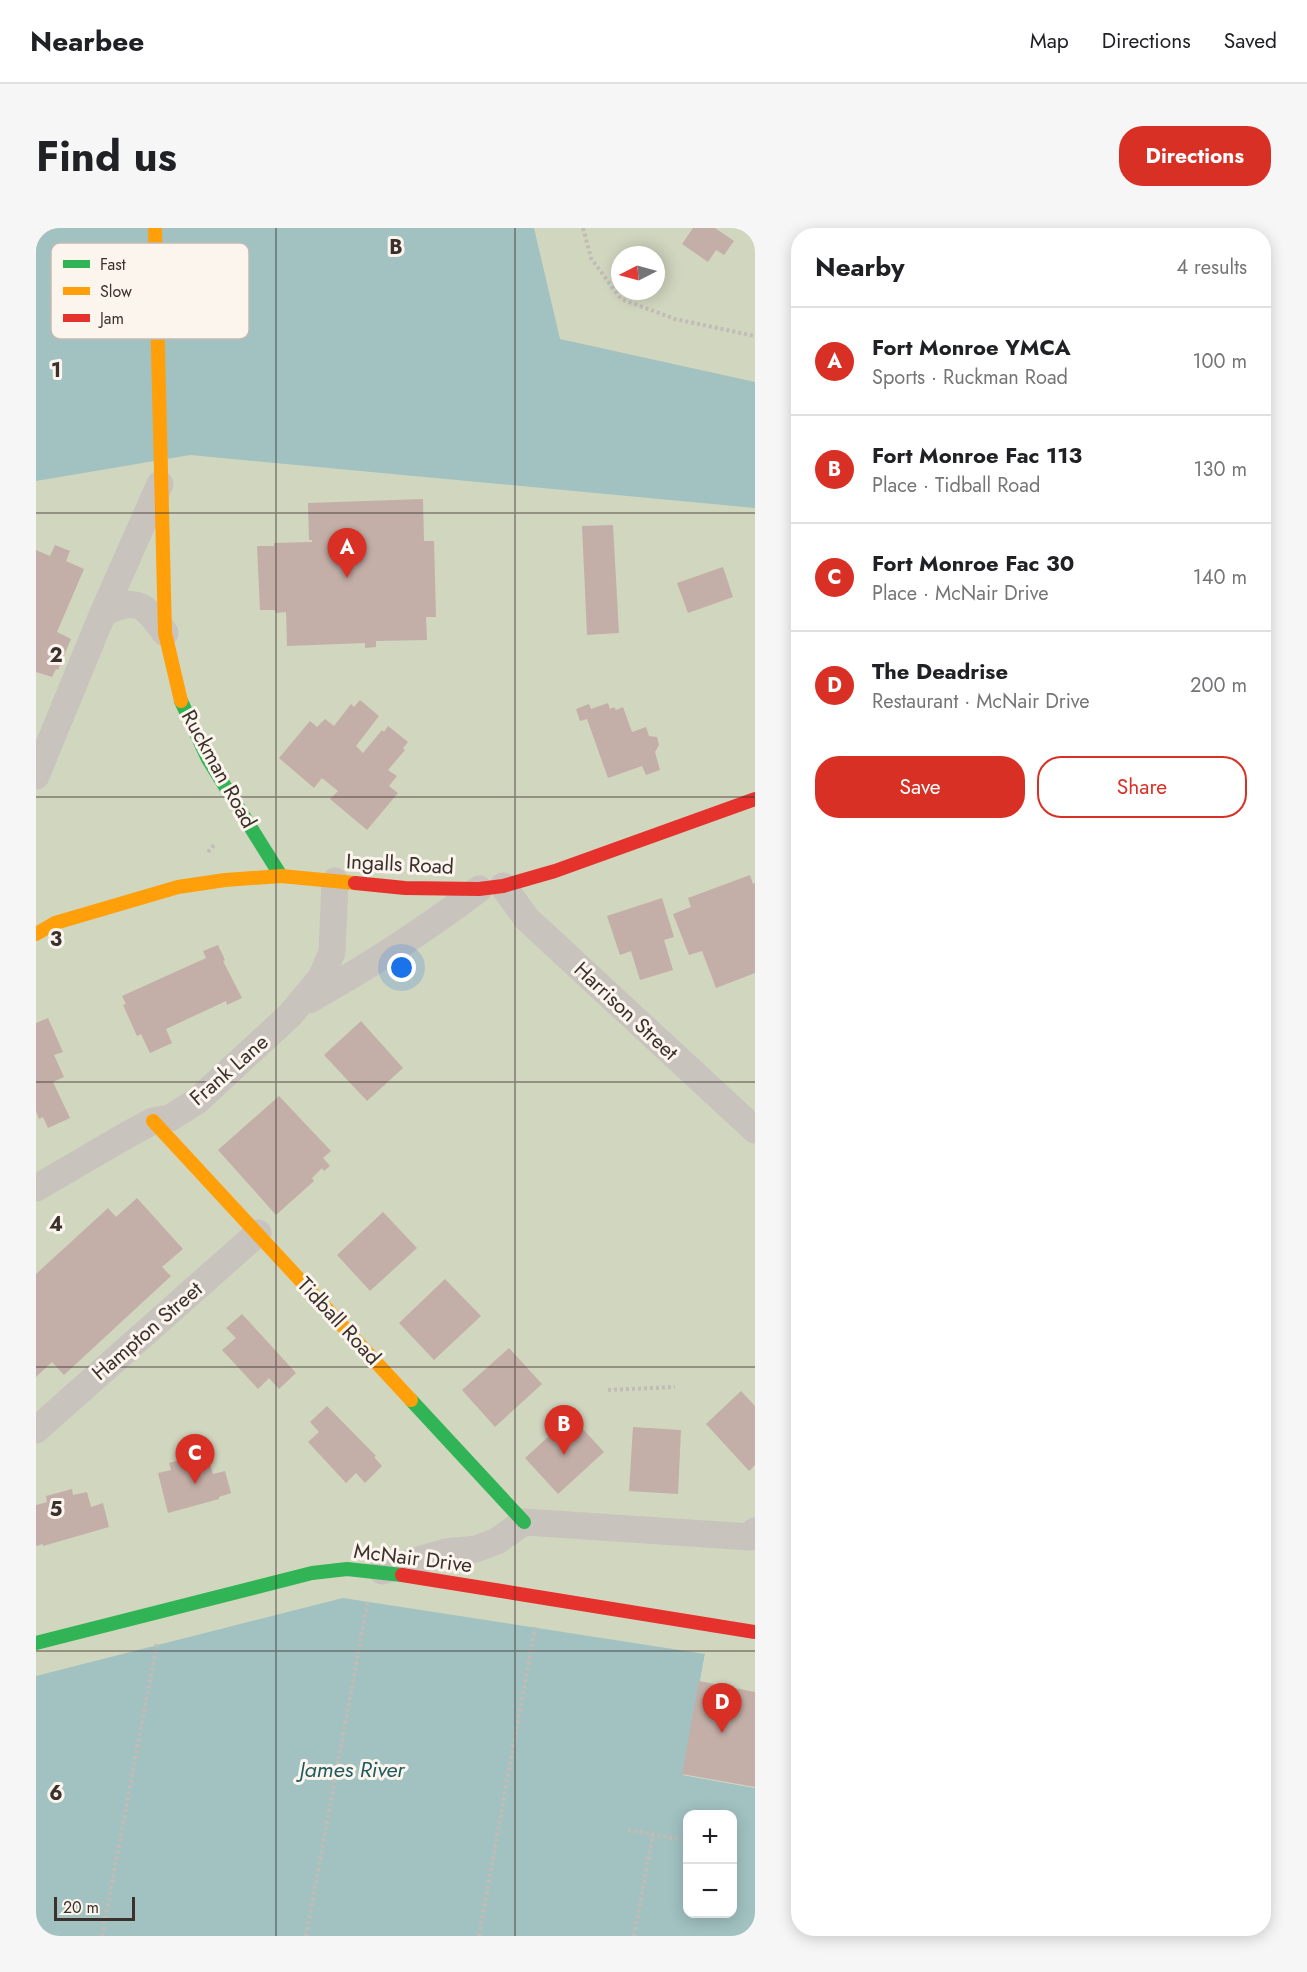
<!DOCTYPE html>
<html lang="en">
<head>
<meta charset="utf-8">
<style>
  body { margin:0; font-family:Jost,sans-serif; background:#f6f6f6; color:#202124 }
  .controls { position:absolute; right:18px; bottom:18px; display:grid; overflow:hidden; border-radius:12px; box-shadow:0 3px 15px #0003 }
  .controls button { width:54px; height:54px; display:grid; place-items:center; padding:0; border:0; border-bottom:2px solid #e0e0e0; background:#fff; color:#202124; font:30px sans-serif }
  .compass { position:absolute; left:575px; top:18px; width:54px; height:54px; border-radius:50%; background:#fff; box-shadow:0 3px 15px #0003; rotate:264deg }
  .scale { position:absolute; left:18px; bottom:15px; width:81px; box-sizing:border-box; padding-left:6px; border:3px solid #3b302b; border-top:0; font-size:16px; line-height:21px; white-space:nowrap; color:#3b302b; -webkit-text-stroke:4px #fbf5ee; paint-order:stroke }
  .you { position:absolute; left:366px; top:740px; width:21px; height:21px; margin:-15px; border:4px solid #fff; border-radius:50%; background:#1a73e8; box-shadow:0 0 0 9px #1a73e833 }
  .badge { display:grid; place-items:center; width:39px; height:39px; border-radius:50%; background:#d93025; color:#fff; font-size:20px; font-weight:700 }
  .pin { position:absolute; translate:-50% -50px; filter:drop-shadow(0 2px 3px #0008) }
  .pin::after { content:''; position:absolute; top:32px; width:21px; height:18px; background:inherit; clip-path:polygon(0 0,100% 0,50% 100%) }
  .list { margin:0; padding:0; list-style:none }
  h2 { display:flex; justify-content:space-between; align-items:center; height:78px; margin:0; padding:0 24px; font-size:26px }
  h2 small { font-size:20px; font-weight:400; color:#757577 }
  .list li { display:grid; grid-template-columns:39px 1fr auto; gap:18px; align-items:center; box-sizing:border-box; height:108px; padding:0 24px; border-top:2px solid #e0e0e0 }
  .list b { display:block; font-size:22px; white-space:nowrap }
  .list p { margin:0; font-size:20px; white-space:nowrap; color:#757577 }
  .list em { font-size:20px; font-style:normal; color:#757577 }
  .actions { display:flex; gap:12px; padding:18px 24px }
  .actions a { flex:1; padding:14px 0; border:2px solid #d93025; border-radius:24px; text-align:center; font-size:21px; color:#d93025 }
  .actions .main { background:#d93025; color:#fff }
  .map { position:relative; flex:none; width:719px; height:1708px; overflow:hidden; border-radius:24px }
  header { display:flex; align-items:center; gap:36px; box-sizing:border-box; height:84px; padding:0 30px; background:#fff; border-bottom:2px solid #e0e0e0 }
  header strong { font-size:28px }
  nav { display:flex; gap:33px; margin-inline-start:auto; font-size:21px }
  .intro { display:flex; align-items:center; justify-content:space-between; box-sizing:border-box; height:144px; padding:0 36px }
  h1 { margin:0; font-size:42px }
  .button { padding:15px 27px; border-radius:24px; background:#d93025; color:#fff; font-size:21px; font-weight:700 }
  main { display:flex; gap:36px; padding:0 36px }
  aside { flex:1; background:#fff; border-radius:24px; box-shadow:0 3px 15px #0003 }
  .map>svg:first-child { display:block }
</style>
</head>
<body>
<header>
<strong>Nearbee</strong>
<nav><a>Map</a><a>Directions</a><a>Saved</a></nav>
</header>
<div class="intro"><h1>Find us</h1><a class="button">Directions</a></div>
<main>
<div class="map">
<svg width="719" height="1708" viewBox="0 0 719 1708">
  <rect width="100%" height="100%" fill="#f0ebe5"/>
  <path fill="#d1d6bf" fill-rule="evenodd" d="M0 0H719V1560L647 1547 669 1427 0 1657ZM584 27H620V63H584Z"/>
  <path fill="#a1c2c1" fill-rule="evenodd" d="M0 0H498L524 111 719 154V280L154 227 0 253Z
    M307 1370 669 1426 647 1547 719 1560V1708H0V1448ZM652 1586H696V1686H652Z"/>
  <path fill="#c3afa7" d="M657 0H679L698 13 688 27 680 22 672 34 646 16Z
    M387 271 388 313H398L400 389H390L391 412 340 413V419L329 420V415L251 418 250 384 240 385 239 382H224L221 318H238V315L276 314V312H273L272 275Z
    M577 297 583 405 551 407 546 298Z
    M19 317 34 323 30 333 48 341 21 404 35 411 22 442 20 441 16 449 0 444V322L14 328Z
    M687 339 697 369 652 385 641 355Z
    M324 472 343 488 320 518 327 525 346 502 348 504 352 498 372 514 367 520 369 522 352 542 361 548 353 558 362 565 331 602 294 571 302 563 286 550 278 560 243 530 274 493 281 499 289 491 298 498 315 476 318 479Z
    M572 475 574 481 578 479 580 482 587 479 596 504 610 499 613 508 621 509 623 517 619 524 624 542 610 547 606 538 572 550 551 491 544 493 540 481 553 476 555 481Z
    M714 647 717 656 719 655V745L680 760 666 723 653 727 637 686 655 679 652 670Z
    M626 670 638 709 628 712 637 742 604 752 595 723 584 727 571 688Z
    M182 717 189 732 187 733 206 770 191 777 190 773 130 801 136 815 114 825 105 806 101 808 87 777 90 776 86 768 170 730 167 723Z
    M12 790 27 824 18 827 28 849 17 854 34 890 12 900 7 889 3 891 0 883V795Z
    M325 793 367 840 331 873 288 827Z
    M243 868 295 923 287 930 294 938 288 943 286 940 276 950 278 953 240 987 182 922Z
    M101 970 147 1021 126 1039 135 1048 28 1147 16 1134 0 1149V1046L72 980 80 989Z
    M347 984 381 1020 334 1063 301 1027Z
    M409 1051 445 1088 398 1132 363 1095Z
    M206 1086 260 1145 243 1161 233 1150 222 1161 186 1122 200 1110 190 1100Z
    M473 1120 506 1156 459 1199 426 1162Z
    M705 1163 719 1178V1237L713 1243 670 1196Z
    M291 1178 340 1228 338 1229 346 1238 329 1255 320 1245 310 1255 272 1214 283 1204 274 1194Z
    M535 1188 568 1224 522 1266 489 1230Z
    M597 1199 645 1202 642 1266 593 1263Z
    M159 1228 161 1235 173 1232 177 1246 189 1243 195 1265 183 1269V1271L132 1285 122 1245 135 1242 133 1235Z
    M36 1261 37 1267 51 1264 55 1279 67 1275 73 1299 7 1318V1316L0 1318V1277L11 1274 10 1268Z
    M663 1453 719 1464V1559L646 1546Z"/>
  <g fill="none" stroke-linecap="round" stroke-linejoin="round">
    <path stroke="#c2bbb6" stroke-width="4" stroke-dasharray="3 3" stroke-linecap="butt" d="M547 0 555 30 585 71 639 91 719 108
      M172 624 178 617
      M572 1162 639 1159
      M592 1602 642 1611
      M66 1708 121 1415
      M270 1708 332 1372
      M443 1708 499 1399
      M598 1708 617 1606"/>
    <path stroke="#c9c3be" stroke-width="27" d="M67 385C102 368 109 377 129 405
      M0 548 67 385 124 256
      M467 658 491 691 719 902
      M273 772C332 739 389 702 443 661
      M0 960 91 907 117 893 134 890 161 873 254 787 285 750 296 724 299 653
      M0 1202 222 1005
      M346 1343 410 1324 440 1321 461 1313 488 1294 714 1309 719 1303"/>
    <path stroke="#30b455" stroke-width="14" d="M145 473 172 531 245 648
      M375 1172 488 1294
      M0 1415 276 1345 311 1341 366 1347"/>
    <path stroke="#ff9f0a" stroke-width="14" d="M119 0 129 405 145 473
      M0 706 19 695 142 659 189 652 245 648 319 655
      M117 893 375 1172"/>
    <path stroke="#e5322d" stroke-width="14" d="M319 655 369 660 443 661 467 658 519 643 719 571
      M366 1347 719 1404"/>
  </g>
  <path fill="none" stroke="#3b302b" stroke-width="1.5" stroke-opacity="0.55" d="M240 0V1708M479 0V1708M0 285H719M0 569H719M0 854H719M0 1139H719M0 1423H719"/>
  <g text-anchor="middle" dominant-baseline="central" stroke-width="6" stroke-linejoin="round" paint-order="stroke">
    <g font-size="21" fill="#3b302b" stroke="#fbf5ee">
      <text transform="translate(183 541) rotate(61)">Ruckman Road</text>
      <text transform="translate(364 636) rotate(3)">Ingalls Road</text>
      <text transform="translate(590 783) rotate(43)">Harrison Street</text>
      <text transform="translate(193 842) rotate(-41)">Frank Lane</text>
      <text transform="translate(303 1093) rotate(47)">Tidball Road</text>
      <text transform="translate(111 1103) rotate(-41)">Hampton Street</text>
      <text transform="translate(377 1330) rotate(7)">McNair Drive</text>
    </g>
    <g font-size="22" font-style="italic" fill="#1f5a5e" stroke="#fbf5ee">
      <text x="316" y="1541">James River</text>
    </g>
  </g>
  <rect x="15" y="15" width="198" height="96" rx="9" fill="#fbf5ee" stroke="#c1bab4" stroke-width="1.5"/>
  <rect x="27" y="32" width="27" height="8" fill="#30b455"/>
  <rect x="27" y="59" width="27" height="8" fill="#ff9f0a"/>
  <rect x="27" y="86" width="27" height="8" fill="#e5322d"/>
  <g font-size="16" fill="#3b302b">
    <text x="64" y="42">Fast</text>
    <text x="64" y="69">Slow</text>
    <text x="64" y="96">Jam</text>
  </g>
  <g font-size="20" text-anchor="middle" font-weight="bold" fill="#3b302b" stroke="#fbf5ee" stroke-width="6" stroke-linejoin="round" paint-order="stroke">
    <text x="360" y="26">B</text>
    <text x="20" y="149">1</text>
    <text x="20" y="434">2</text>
    <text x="20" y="718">3</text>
    <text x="20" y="1003">4</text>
    <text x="20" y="1288">5</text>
    <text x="20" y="1572">6</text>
  </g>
</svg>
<div class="controls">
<button>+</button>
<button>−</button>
</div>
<svg class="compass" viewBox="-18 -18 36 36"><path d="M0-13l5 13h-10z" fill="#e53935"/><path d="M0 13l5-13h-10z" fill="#757577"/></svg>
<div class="scale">20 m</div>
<div class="you"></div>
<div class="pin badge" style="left:311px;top:350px">A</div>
<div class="pin badge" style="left:528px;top:1227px">B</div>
<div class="pin badge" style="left:159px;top:1256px">C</div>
<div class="pin badge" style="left:686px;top:1505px">D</div>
</div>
<aside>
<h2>Nearby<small>4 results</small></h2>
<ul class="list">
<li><span class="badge">A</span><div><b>Fort Monroe YMCA</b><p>Sports · Ruckman Road</p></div><em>100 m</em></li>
<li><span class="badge">B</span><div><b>Fort Monroe Fac 113</b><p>Place · Tidball Road</p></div><em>130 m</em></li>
<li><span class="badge">C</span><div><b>Fort Monroe Fac 30</b><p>Place · McNair Drive</p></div><em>140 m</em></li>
<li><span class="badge">D</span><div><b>The Deadrise</b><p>Restaurant · McNair Drive</p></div><em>200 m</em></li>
</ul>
<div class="actions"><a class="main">Save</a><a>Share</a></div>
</aside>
</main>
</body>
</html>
